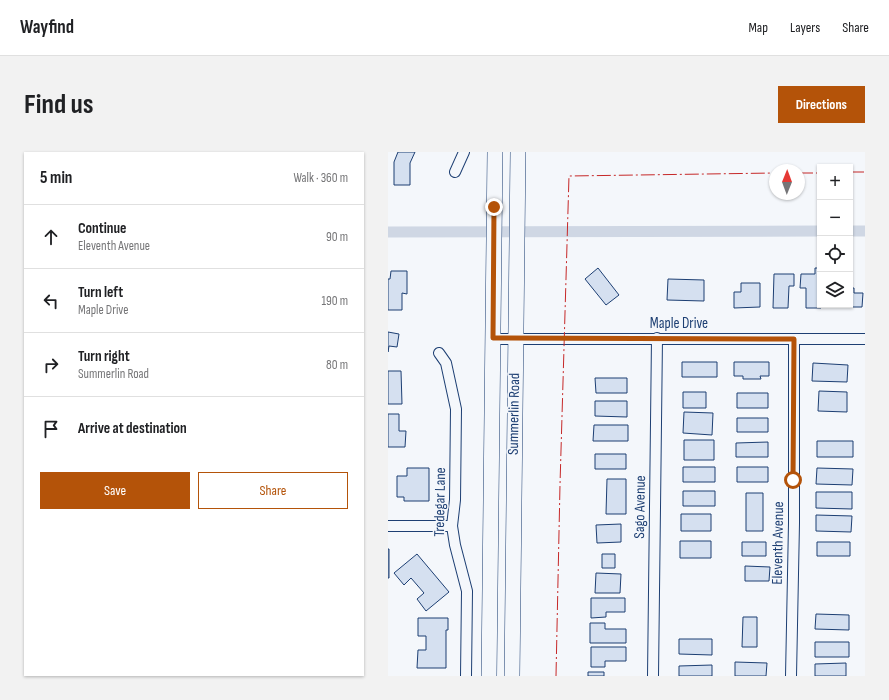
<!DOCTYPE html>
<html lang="en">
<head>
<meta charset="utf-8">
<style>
  body { margin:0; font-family:"Sofia Sans Condensed",sans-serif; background:#f2f2f2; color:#202124 }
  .controls { position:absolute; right:12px; top:12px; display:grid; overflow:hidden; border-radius:0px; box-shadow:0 1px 3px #0004 }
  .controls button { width:36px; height:36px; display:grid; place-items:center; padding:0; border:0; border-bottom:1px solid #e0e0e0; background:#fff; color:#202124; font:20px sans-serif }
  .compass { position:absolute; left:381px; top:12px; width:36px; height:36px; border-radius:50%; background:#fff; box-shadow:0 1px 3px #0004; rotate:1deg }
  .stop { position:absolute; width:12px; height:12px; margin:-9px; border:3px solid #b45309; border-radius:50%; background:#fff }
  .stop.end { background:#b45309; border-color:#fff; box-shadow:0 1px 4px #0008 }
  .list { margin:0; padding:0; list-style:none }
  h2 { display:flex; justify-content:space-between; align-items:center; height:52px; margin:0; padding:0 16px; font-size:17px }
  h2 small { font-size:13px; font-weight:400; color:#757577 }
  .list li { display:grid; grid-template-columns:26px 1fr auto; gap:12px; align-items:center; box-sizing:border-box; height:64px; padding:0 16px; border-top:1px solid #e0e0e0 }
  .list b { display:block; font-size:15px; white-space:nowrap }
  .list p { margin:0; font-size:13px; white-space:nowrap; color:#757577 }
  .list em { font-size:13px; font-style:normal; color:#757577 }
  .actions { display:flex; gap:8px; padding:12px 16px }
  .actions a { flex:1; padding:9px 0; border:1px solid #b45309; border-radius:0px; text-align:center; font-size:14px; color:#b45309 }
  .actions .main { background:#b45309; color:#fff }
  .icon { flex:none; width:22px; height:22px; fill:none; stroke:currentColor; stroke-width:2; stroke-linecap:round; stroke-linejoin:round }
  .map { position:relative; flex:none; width:477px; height:524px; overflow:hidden; border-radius:0px }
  header { display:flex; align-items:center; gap:24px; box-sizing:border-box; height:56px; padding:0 20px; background:#fff; border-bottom:1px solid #e0e0e0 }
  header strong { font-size:19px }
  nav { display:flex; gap:22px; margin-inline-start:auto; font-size:14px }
  .intro { display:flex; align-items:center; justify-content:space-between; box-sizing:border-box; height:96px; padding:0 24px }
  h1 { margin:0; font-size:28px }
  .button { padding:10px 18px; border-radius:0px; background:#b45309; color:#fff; font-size:14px; font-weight:700 }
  main { display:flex; gap:24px; padding:0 24px }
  aside { flex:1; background:#fff; border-radius:0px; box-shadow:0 1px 3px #0004 }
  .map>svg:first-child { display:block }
</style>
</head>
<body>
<header>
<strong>Wayfind</strong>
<nav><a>Map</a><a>Layers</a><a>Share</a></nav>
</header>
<div class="intro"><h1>Find us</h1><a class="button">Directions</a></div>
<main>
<aside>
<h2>5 min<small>Walk · 360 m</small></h2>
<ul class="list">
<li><svg class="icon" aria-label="ahead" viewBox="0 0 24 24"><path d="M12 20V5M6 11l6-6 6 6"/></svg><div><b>Continue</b><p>Eleventh Avenue</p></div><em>90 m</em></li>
<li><svg class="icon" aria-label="left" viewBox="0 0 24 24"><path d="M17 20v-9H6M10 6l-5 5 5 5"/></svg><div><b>Turn left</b><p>Maple Drive</p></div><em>190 m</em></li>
<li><svg class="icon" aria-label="right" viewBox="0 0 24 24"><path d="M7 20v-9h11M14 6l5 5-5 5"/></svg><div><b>Turn right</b><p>Summerlin Road</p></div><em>80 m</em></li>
<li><svg class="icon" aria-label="arrive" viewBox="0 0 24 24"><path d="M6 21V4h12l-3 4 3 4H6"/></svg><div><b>Arrive at destination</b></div></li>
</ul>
<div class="actions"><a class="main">Save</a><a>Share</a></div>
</aside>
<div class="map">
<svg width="477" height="524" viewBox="0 0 477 524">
  <rect width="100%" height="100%" fill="#f4f7fb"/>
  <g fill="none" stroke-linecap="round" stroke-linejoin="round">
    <path stroke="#cfd7e4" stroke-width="11" d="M462 79H477
      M0 80 432 79"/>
  </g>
  <path fill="#d5e0f0" stroke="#1d3f73" d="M10 0H27L22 11V33H6V10Z
    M210 116 231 143 218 153 197 127Z
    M427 116H432L433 156H418V136H412L413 122H427Z
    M3 119H19V142L14 141V158H0V127H2Z
    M386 122H406V134H401L400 156H385Z
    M280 127 316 128V149L279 148Z
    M353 131H372V155L346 156V140H353Z
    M462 136H466V141H475L474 155H455V153H462Z
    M0 180 11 182 9 195 1 194 0 200Z
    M294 210H329V225H294Z
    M346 210H381V224H372L373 227H355V224H346Z
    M425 211 460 213 459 230 424 229Z
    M0 219H13L14 252H0Z
    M207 226H239V241H208Z
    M431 239 459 240V260L430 259Z
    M295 240H318V256H295Z
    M349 241H380V256H349Z
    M207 249H239V265L207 264Z
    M296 260 325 261 324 283 295 281Z
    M0 262H11V279H18L17 295H0Z
    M349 266H380V280H349Z
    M206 273H240V289H205Z
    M296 288H326V308H296Z
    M429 289H465V305H429Z
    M380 290V305H348V291Z
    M207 302H238V317H207Z
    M295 315H327V330H295Z
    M349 315H380V330H349Z
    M19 316H41V349H16V345H9V324H19Z
    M429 316 465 317 464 333 428 332Z
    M219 327H238V362H218Z
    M295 339H327V354H295Z
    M428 340H464V357L428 356Z
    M358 341H375V379H358Z
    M293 362H323V379H293Z
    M428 363 464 364 463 380 428 379Z
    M233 372V390L209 391 208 373Z
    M292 389H323V406H292Z
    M354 390H378V404H354Z
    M429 390H462V404H429Z
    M0 397H1V426H0Z
    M29 402 61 440 38 459 29 447 36 441 23 426 16 433 6 421Z
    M214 402H227V416H214Z
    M357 414 382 415 381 429H357Z
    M208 421 233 422 232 441H207Z
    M203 446H237V460H218V465L203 466Z
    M428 462 461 463V478L427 477Z
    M355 465H369V495H354Z
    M30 466H60V478H58V516H29L30 498H38V484H30Z
    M202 471H217V477H238V491H202Z
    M291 487H324V503L291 502Z
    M427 490H461V505H427Z
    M203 495H238V509H217V515H203Z
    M347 510 379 511 378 524H347Z
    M458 511V524H427V512Z
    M324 513V524H291V514Z
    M200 520H216V524H200Z"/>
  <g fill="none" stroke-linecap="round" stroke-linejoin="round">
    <g stroke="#1d3f73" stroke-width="12">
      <path id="minor" d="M67 20 76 0
        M105 187H477
        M51 201 58 211 68 257 67 348 64 374 67 393 79 439 78 524
        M0 374H64
        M265 524 269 186
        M403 524 406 371V187"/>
    </g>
    <g stroke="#1d3f73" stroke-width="16">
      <path id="primary" d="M101 524 107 0
        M124 524 130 0"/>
    </g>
    <use href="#minor" stroke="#f4f7fb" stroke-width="10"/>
    <use href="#primary" stroke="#f4f7fb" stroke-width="15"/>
    <path stroke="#c62828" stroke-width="1" stroke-dasharray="14 3 2 3" stroke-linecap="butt" d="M462 20H477
      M411 21H432
      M168 524 172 333 181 24 387 21"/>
  </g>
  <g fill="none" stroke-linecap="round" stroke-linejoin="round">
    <path stroke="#b45309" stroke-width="5" d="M106 55 105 186 406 187 405 328"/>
  </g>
  <g text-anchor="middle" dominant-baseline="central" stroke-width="3" stroke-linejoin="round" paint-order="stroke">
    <g font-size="15" fill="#1d3f73" stroke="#f4f7fb">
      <text x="291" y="171">Maple Drive</text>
      <text transform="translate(126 262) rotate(-89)">Summerlin Road</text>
      <text transform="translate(52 350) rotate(-89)">Tredegar Lane</text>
      <text transform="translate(252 355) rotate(-89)">Sago Avenue</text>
      <text transform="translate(390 391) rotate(-89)">Eleventh Avenue</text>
    </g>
  </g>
</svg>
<div class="controls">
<button>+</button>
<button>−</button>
<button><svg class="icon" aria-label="locate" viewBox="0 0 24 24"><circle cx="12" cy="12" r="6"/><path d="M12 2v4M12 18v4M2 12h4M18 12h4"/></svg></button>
<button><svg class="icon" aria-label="layers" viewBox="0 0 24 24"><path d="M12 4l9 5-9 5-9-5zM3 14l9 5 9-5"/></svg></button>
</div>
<svg class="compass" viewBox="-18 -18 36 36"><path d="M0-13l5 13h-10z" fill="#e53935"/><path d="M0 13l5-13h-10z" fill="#757577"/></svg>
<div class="stop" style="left:405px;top:328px"></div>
<div class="stop end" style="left:106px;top:55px"></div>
</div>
</main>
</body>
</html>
